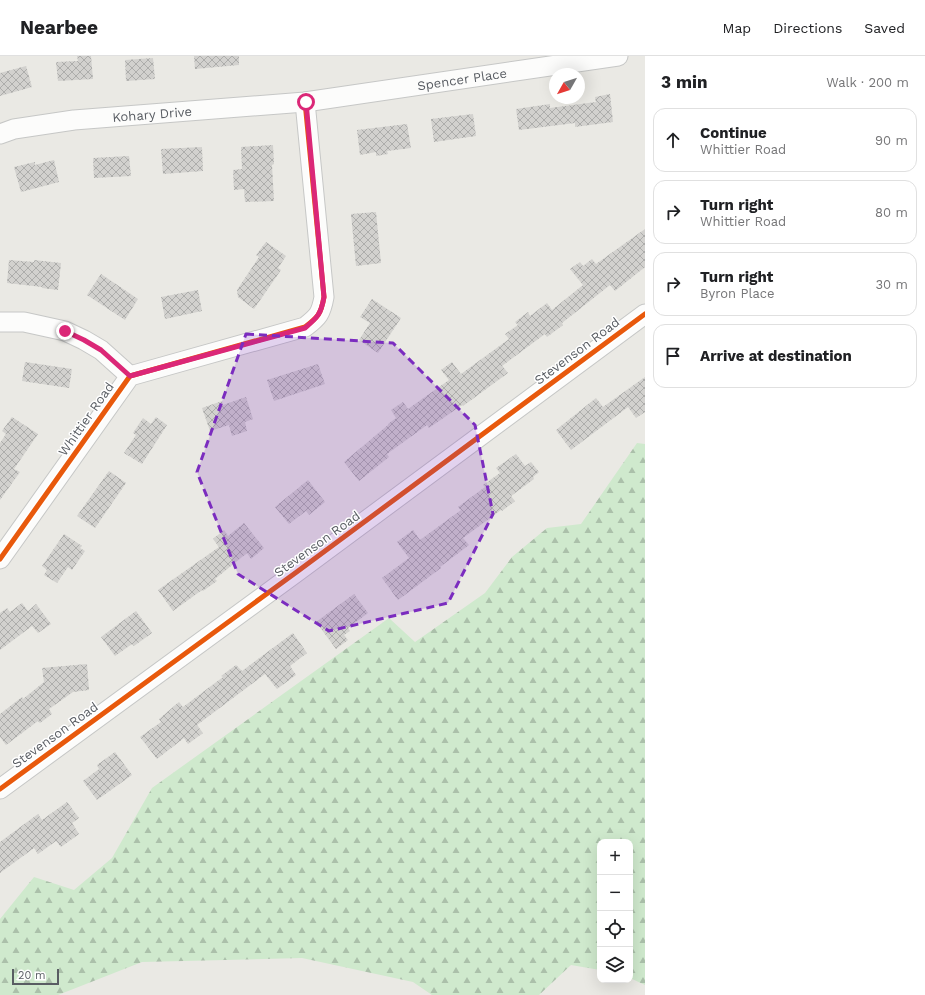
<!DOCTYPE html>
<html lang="en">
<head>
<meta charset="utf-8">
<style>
  body { margin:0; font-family:"Work Sans",sans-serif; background:#f6f6f6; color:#202124 }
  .controls { position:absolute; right:12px; bottom:12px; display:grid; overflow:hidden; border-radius:8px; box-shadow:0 4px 16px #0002 }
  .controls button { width:36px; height:36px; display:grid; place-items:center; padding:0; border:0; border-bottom:1px solid #e0e0e0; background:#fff; color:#202124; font:20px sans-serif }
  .compass { position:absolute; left:549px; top:12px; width:36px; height:36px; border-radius:50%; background:#fff; box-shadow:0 4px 16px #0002; rotate:231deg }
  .scale { position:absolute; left:12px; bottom:10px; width:47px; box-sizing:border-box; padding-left:4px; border:2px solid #595d63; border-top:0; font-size:11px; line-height:14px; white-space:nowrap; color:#595d63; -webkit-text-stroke:3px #fff; paint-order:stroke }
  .stop { position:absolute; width:12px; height:12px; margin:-9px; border:3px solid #db2777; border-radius:50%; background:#fff }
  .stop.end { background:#db2777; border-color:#fff; box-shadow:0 1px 4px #0008 }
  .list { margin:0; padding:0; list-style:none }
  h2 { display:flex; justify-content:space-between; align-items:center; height:52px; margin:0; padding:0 16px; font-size:17px }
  h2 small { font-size:13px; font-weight:400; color:#757577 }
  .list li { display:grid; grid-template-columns:26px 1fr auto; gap:12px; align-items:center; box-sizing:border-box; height:64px; margin:0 8px 8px; padding:0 8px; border:1px solid #e0e0e0; border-radius:12px }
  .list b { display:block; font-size:15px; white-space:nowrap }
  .list p { margin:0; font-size:13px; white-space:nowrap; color:#757577 }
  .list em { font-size:13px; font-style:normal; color:#757577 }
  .icon { flex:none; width:22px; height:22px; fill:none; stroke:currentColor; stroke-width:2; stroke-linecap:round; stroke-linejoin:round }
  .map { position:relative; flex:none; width:645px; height:939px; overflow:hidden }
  header { display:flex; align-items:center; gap:24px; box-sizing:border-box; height:56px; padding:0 20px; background:#fff; border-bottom:1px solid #e0e0e0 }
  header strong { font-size:19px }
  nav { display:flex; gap:22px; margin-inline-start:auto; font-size:14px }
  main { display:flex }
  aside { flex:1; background:#fff }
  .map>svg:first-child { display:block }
</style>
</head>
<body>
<header>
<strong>Nearbee</strong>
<nav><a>Map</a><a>Directions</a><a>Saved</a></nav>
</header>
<main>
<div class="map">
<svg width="645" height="939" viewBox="0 0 645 939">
  <defs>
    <pattern id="forest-firs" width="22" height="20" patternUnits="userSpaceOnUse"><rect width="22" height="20" fill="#cfe9cd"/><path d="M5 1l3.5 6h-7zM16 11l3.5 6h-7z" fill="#abc0aa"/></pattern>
    <pattern id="building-cross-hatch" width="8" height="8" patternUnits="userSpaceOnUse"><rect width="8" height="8" fill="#d2d1ce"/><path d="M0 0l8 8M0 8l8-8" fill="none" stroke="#adadab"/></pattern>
  </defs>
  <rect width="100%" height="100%" fill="#eae9e4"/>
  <path fill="url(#forest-firs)" d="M637 387 645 388V929L630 922V786H600V914L571 909 539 939H432L413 926 302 902 142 906 58 939H0V863L34 821 74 834 112 802 152 732 389 562 415 586 485 537 512 501 547 472 581 468Z"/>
  <path fill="url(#building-cross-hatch)" d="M77 0H91L93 23 58 25 56 6 78 5Z
    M194 0H239V9L195 13Z
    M153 2 155 23 126 25 125 4Z
    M26 10 32 31 0 40V17Z
    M610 38 613 66 575 71V67L519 74 516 53 550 48V52L596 46 595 41Z
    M473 58 476 80 434 86 431 63Z
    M407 68 411 92 387 95 388 98 376 100V96L360 99 357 74Z
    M273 89 274 108 272 109 274 145 245 146 244 133 234 134 233 114 242 113 241 91Z
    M202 91 203 115 163 118 161 93Z
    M129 100 131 120 94 122 93 102Z
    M54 104 59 126 21 136 14 111 35 106V109Z
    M376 156 381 207 356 210 351 158Z
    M645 173V211L615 235 610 229 562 267 563 269 547 281 545 278 502 310 508 317 463 350 462 349 429 372 427 369 387 398 389 401 359 425 344 406 388 369V368L396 362 391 354 403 346 408 353 449 324 441 314 452 306 461 318 509 283 505 278 518 269 515 266 528 256 530 260 547 247 552 254 583 229 570 213 580 206 583 210 592 203 596 208Z
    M266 186 286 200 278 212 281 214 254 253 238 241 237 234 259 201 256 199Z
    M9 204 34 206V204L61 207 58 234 42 232V231L7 227Z
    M101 218 138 243 125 264 87 239Z
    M198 234 202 255 165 263 161 241Z
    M372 243 401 262 378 297 359 284 370 267 360 261Z
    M25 306 72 313 69 332 22 325Z
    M318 308 325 328 274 345 267 324Z
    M645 321V356L636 362 628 351 571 394 556 374 596 342 603 351Z
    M246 341 253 363 245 366 247 375 232 380 229 369 210 375 202 352 222 345 223 349Z
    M12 361 38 378 14 413 20 416 0 444V387L6 378 2 375Z
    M156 361 167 369 142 408 124 397 136 379 133 377 143 362 151 368Z
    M516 398 525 410 531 406 539 416 533 421 534 423 511 440 515 445 502 455 501 454 463 482 469 489 440 511 441 512 398 544 382 522 409 502 397 486 413 474 420 484 461 454 458 451 485 431 483 429 500 417 496 412Z
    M109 415 126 427 95 472 77 460Z
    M308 424 325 446 309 459 306 455 289 468 275 451Z
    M244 467 264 492 251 503 247 497 215 523 217 525 203 535 202 534 173 555 158 534 219 491 213 483 224 474 228 480Z
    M64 478 82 490 80 492 85 495 72 514 68 511 57 527 44 519 47 514 42 510Z
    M354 538 368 557 348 572 350 575 344 579 348 584 336 593 316 566Z
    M22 547 28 555 36 548 51 568 38 577 32 570 0 594V557L7 552 10 556Z
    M136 555 152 577 134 590 132 588 115 600 101 581Z
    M293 577 307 597 290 610 296 619 277 633 265 618 197 669 203 677 188 688 184 682 157 703 140 681 161 666 159 663 179 646 183 651 223 621 221 620 236 609 242 615Z
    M87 608 89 634 73 636 49 653 52 658 40 667 38 665 6 689 0 681V658L22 641 23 643 44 626 42 612Z
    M115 696 132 719 97 744 83 725 99 713 97 709Z
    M67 746 79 762 72 767 79 778 61 791 56 785 38 798 34 792 0 817V786L38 758 42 764Z"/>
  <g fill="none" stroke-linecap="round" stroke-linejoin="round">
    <g stroke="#c6c7c6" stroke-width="21">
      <g id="minor">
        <path id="s1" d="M0 78 14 73 74 64 305 46 618 0"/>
        <path d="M0 266H24L65 275 84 284 101 294 130 320"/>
        <path d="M0 503 130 320 305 271C318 261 321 258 324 241L305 46"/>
        <path d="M0 733 298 515 645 258"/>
      </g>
    </g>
    <use href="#minor" stroke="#fcfcfb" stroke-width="19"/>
    <g stroke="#fff" stroke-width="8">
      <path id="cycleway" d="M0 503 130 320 305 271C318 261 321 258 324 241L305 46
        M0 733 298 515 645 258"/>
    </g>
    <use href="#cycleway" stroke="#e8590c" stroke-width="5"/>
  </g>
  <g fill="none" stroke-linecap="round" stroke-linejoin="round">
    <path stroke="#db2777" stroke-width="5" d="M65 275 84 284 101 294 130 320 305 272C318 261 321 258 324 241L306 46"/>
  </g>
  <path fill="#7b2cbf" fill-opacity="0.2" stroke="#7b2cbf" stroke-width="3" stroke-dasharray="8 5" stroke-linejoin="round" d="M246 278 393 287 475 369 493 458 448 547 329 575 238 518 197 416Z"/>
  <g text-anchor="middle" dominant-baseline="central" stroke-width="3" stroke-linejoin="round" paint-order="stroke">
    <g font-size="13" fill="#595d63" stroke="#fff">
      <text stroke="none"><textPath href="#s1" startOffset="466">Spencer Place</textPath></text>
      <text stroke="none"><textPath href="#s1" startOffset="154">Kohary Drive</textPath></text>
      <text transform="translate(577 295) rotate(-37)">Stevenson Road</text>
      <text transform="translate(86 363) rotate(-55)">Whittier Road</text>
      <text transform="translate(317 488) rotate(-36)">Stevenson Road</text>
      <text transform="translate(55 679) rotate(-36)">Stevenson Road</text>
    </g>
  </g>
</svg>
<div class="controls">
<button>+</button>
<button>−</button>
<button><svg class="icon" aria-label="locate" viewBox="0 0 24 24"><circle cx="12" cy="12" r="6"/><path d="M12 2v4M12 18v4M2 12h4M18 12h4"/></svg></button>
<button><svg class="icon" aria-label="layers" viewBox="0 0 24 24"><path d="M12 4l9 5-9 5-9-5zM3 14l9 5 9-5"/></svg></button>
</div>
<svg class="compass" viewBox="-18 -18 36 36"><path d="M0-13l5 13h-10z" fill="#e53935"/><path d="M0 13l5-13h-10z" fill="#757577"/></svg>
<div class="scale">20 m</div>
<div class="stop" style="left:306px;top:46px"></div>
<div class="stop end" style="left:65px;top:275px"></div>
</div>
<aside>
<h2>3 min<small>Walk · 200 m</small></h2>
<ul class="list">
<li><svg class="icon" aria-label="ahead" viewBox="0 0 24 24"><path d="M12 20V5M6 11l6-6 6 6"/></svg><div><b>Continue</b><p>Whittier Road</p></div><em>90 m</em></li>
<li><svg class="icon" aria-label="right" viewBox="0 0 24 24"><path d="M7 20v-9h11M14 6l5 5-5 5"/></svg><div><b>Turn right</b><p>Whittier Road</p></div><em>80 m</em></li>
<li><svg class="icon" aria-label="right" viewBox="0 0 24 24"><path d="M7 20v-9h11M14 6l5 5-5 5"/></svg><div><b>Turn right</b><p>Byron Place</p></div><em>30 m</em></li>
<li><svg class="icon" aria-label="arrive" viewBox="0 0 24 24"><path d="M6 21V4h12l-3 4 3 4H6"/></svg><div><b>Arrive at destination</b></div></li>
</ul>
</aside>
</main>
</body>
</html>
